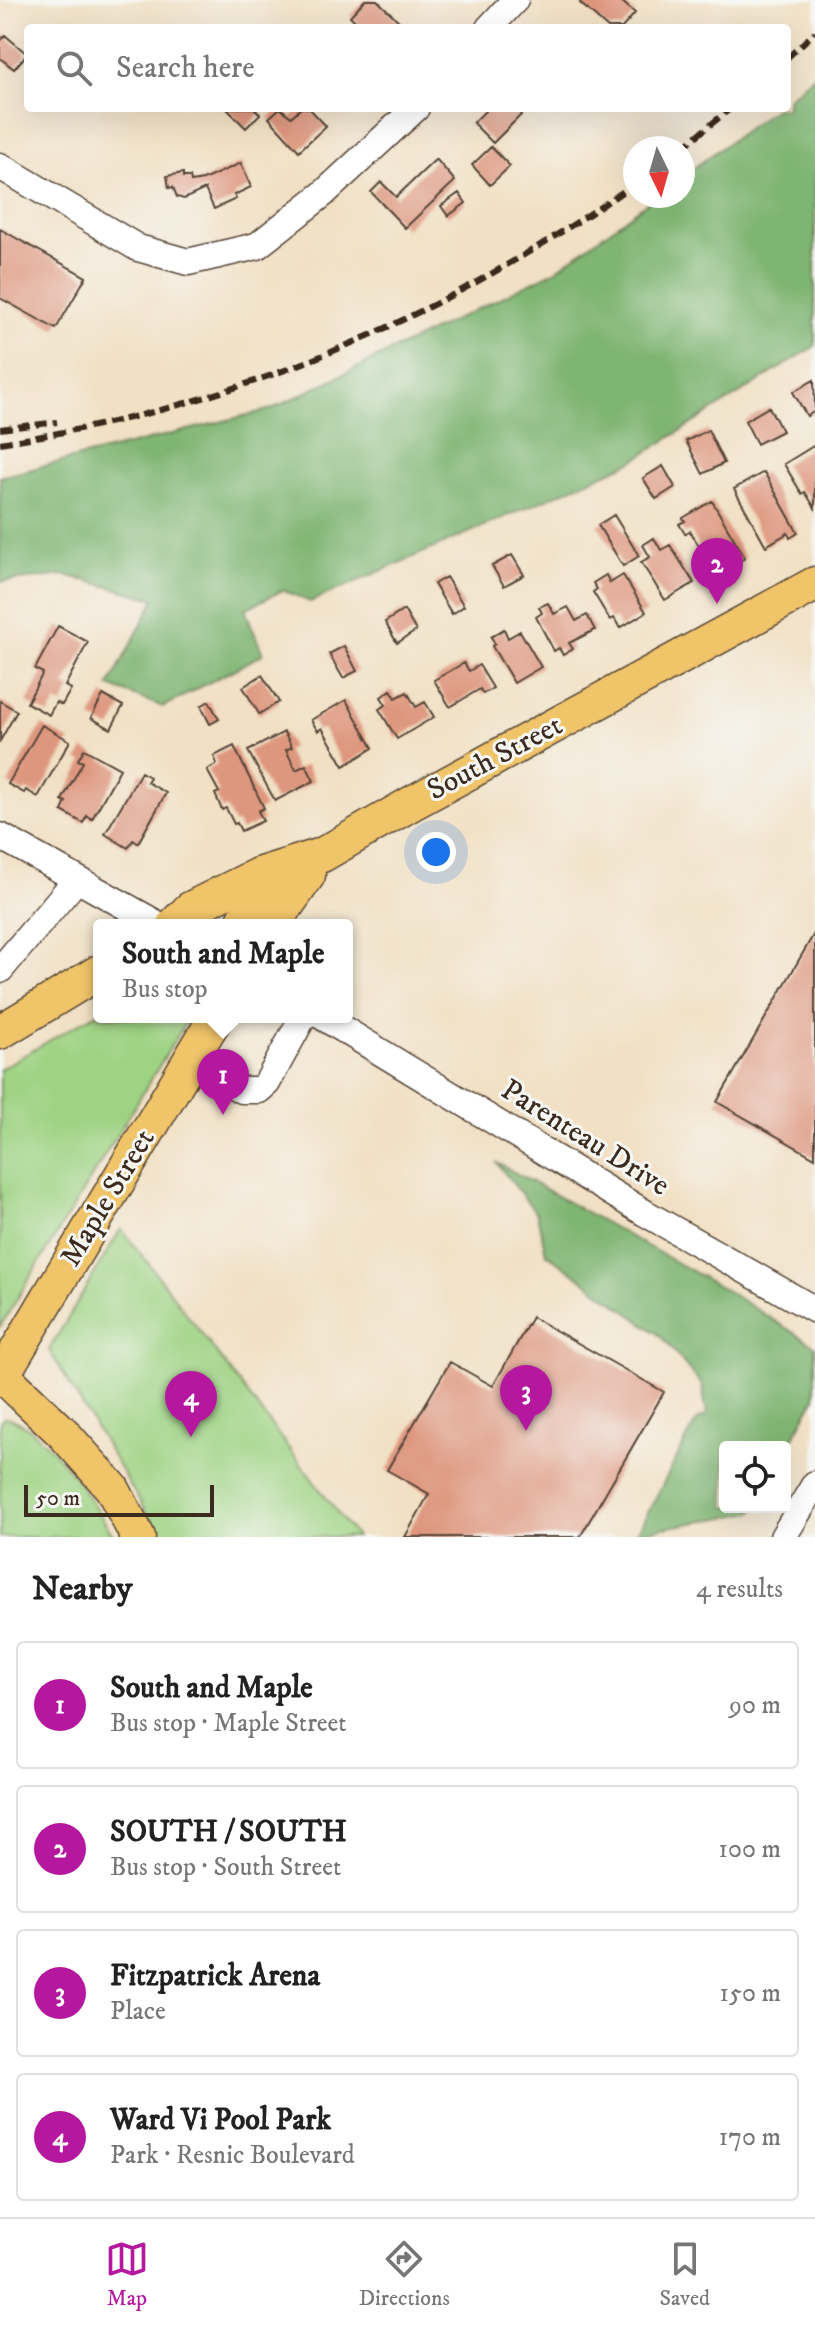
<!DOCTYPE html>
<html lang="en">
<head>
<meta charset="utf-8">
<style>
  body { margin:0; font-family:"IM FELL DW Pica",serif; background:#f6f6f6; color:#222 }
  .controls { position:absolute; right:24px; bottom:24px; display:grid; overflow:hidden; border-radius:8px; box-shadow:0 8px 32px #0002 }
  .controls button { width:72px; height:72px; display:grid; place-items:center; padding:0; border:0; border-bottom:2px solid #e0e0e0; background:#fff; color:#222; font:40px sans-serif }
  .compass { position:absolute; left:623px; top:136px; width:72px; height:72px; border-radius:50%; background:#fff; box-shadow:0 8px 32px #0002; rotate:175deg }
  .scale { position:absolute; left:24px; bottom:20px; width:190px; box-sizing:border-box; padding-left:8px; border:4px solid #3b2a1e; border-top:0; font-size:22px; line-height:28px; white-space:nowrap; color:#3b2a1e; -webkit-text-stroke:6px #f6f6f2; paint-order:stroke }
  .you { position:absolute; left:436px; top:852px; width:28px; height:28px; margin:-20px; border:6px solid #fff; border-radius:50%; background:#1a73e8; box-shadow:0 0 0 12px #1a73e833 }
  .badge { display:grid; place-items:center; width:52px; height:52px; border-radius:50%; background:#b5179e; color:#fff; font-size:26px; font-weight:700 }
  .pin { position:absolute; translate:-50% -66px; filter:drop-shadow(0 2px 4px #0008) }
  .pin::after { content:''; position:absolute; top:42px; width:28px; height:24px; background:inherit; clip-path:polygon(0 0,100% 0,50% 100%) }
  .popup { position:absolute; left:93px; top:919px; width:260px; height:104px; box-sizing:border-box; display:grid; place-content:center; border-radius:8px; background:#fff; filter:drop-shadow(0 2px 6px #0005); font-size:26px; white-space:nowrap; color:#767676 }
  .popup b { font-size:30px; color:#222 }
  .popup::after { content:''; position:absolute; left:50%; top:100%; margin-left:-16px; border:16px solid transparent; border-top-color:#fff }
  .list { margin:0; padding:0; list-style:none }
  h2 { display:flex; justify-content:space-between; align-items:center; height:104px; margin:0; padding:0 32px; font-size:34px }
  h2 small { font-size:26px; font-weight:400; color:#767676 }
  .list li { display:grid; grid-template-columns:52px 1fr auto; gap:24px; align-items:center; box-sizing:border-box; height:128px; margin:0 16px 16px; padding:0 16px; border:2px solid #e0e0e0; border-radius:8px }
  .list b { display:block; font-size:30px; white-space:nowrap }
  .list p { margin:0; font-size:26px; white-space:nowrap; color:#767676 }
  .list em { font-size:26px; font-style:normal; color:#767676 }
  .icon { flex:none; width:44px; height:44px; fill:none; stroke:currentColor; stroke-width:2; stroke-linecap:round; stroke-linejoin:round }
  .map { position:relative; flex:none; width:815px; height:1537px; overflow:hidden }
  .search { position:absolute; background:#fff; box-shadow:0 8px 32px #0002; left:24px; right:24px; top:24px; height:88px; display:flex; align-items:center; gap:20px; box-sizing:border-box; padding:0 28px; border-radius:8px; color:#767676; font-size:30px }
  .sheet { height:680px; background:#fff }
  nav { display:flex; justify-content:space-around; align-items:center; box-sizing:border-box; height:112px; border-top:2px solid #e0e0e0; background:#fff; font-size:22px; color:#767676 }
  nav a { display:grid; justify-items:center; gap:4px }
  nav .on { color:#b5179e }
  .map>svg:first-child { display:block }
</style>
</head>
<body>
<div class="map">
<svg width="815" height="1537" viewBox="0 0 815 1537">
  <rect width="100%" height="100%" fill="#f6f6f2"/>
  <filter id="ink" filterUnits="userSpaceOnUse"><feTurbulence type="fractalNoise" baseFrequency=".0125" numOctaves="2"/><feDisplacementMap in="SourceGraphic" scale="16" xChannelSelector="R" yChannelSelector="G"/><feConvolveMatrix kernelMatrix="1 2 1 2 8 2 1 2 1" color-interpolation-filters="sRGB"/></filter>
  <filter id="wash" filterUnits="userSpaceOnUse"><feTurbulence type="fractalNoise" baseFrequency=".006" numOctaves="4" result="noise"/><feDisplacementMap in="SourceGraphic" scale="32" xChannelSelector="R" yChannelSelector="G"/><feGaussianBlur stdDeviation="1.8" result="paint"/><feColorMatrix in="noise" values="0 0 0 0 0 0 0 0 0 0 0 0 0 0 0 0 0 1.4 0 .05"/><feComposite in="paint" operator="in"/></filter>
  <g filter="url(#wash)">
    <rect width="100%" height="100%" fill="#f1e0c4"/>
    <path fill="#9fd384" stroke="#6d7e51" stroke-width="2" d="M99 1012V1017H189L0 1327V1069Z
      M121 1229 145 1259 356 1537H161L49 1350Z
      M5 1417C44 1424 94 1504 114 1537H0V1421Z"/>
    <path fill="#7fb572" stroke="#5d7048" stroke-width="2" d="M815 74V346L631 462 310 602 283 590 245 609 263 654 163 707 109 686 155 599 65 575 0 582V477L272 409 553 272 656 196H683V176L775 108H787V99Z
      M496 1162 722 1288 815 1346V1398L785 1453V1447H725V1507H756L753 1512 637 1533 697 1420 707 1415 702 1385 662 1337 546 1253 537 1214Z"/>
    <g id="blocks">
      <path fill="#de977f" d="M365 0H377L406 28H362L350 16Z
        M582 0H620L635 13 622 28H608L580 3Z
        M5 35 27 54 14 69 0 58V42Z
        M226 108H254L260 114 246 128Z
        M280 108 291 117 301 108H309L326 126 299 151 269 118Z
        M488 108H524L526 110 493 143 473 123Z
        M491 147 510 166 490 185 472 165Z
        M436 159 455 181 405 228 371 192 381 182 396 197Z
        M241 163 251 187 234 195 236 199 214 209 205 189 184 199 177 197 173 187 169 188 167 176 183 173V177H190L191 182 203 180Z
        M459 193 466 203 448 216 441 206Z
        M0 229 86 277 56 329 0 298Z
        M814 380 815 411 807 416 793 392Z
        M769 407 782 431 757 444 745 421Z
        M708 430 724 463 703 474 686 441Z
        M815 445V508L805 492 802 494 784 464Z
        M663 466 675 487 656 499 643 478Z
        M764 472 798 533 790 538 788 533 766 546 734 489Z
        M712 501 745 558 716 575 690 531 685 534 679 524 685 521 683 518Z
        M614 515 639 556 623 566 598 525Z
        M654 538 661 550 670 545 694 583 665 600 641 562 650 557 643 545Z
        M512 555 524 575 504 586 492 566Z
        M606 575 610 583 623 575 646 612 620 628 614 618 610 620 593 592 597 589 593 583Z
        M446 577 464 606 452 614 434 584Z
        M548 603 554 614 568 607 576 621 587 615 595 630 569 643 573 649 563 655 559 648 554 651 536 617 542 613 539 607Z
        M404 610 416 631 397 643 385 622Z
        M58 626 88 642 65 686 71 689 62 705 56 702 49 715 27 703 43 673 35 669Z
        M504 629 508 638 520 631 541 667 514 683 492 646 495 644 491 637Z
        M344 646 357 671 343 678 329 654Z
        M464 663 469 671 479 665 493 688 483 694 480 689 450 707 434 680Z
        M262 675 279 702 259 714 243 687Z
        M391 690 396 698 407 692 416 707 425 702 434 717 397 739 379 709 386 705 381 697Z
        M103 695 123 706 111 729 91 718Z
        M346 700 373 748 344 766 322 728 318 731 311 720Z
        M0 701 17 711 0 741Z
        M209 701 219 719 210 724 201 706Z
        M42 725 70 741 38 797 26 790 24 793 8 784Z
        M284 732 292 747 286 750 296 770 306 765 314 781 275 801 248 751Z
        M234 746 264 808 258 811 263 821 241 831 237 823 234 824 226 808 222 810 215 794 219 792 207 770 217 764 214 756Z
        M84 749 120 769 92 819 87 816 83 823 62 811 66 802 62 800 83 762 78 760Z
        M141 772 150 777 147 782 166 793 138 843 133 840 128 848 105 834Z
        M815 932V1158L717 1102Z
        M532 1317 664 1392 580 1537H405L429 1494 387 1470 450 1362 493 1386Z"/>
    </g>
  </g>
  <g filter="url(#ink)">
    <use href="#blocks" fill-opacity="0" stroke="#564537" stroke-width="2"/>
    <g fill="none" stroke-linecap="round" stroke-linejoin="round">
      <g stroke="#564537" stroke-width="29">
        <path id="minor" d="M489 28 515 0
          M0 166 138 248 188 262 257 246 323 194 416 108
          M0 836 159 925
          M0 970 77 879
          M323 1017 645 1213 815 1310
          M191 1059 241 1090H259L267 1083 303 1017
          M783 1537 815 1484"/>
      </g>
      <g stroke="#564537" stroke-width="37">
        <path id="major" d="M174 925 190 909 258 875 322 855 414 802 815 584
          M242 925 245 918 274 885 294 872
          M273 925 308 875
          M0 1032 99 972
          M0 1373 63 1433 112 1488 138 1537
          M0 1379 216 1017"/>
      </g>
      <use href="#minor" stroke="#fff" stroke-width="26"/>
      <use href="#major" stroke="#f0c469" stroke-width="34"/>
      <path stroke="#3b2a1e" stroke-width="6" stroke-dasharray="12 6" stroke-linecap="butt" d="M787 58 815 32
        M682 148 731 108
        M0 429 57 422
        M0 443C50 435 100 426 149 413 324 368 487 287 635 183"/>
    </g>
  </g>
  <g text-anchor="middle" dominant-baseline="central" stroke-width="6" stroke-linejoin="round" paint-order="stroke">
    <g font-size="30" fill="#3b2a1e" stroke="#f6f6f2">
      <text transform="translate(495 758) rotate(-28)">South Street</text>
      <text transform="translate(585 1138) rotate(32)">Parenteau Drive</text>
      <text transform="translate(108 1198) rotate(-59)">Maple Street</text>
    </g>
  </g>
</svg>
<div class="controls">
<button><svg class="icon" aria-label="locate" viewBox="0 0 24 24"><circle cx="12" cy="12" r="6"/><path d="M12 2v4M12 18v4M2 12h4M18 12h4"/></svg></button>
</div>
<svg class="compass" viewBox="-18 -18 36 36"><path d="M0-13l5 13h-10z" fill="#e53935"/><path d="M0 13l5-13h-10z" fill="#767676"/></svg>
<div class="scale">50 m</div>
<div class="you"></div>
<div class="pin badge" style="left:223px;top:1115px">1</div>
<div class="popup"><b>South and Maple</b>Bus stop</div>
<div class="pin badge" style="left:717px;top:604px">2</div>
<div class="pin badge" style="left:526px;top:1431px">3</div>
<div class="pin badge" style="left:191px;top:1437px">4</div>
<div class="search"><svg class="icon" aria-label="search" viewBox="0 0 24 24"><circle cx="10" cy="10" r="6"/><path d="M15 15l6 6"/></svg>Search here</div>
</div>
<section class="sheet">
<h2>Nearby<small>4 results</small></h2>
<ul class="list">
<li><span class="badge">1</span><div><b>South and Maple</b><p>Bus stop · Maple Street</p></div><em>90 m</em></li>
<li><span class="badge">2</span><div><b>SOUTH / SOUTH</b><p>Bus stop · South Street</p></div><em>100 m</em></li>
<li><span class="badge">3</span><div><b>Fitzpatrick Arena</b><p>Place</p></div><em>150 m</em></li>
<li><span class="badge">4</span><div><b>Ward Vi Pool Park</b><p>Park · Resnic Boulevard</p></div><em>170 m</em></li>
</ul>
</section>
<nav>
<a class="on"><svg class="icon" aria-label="map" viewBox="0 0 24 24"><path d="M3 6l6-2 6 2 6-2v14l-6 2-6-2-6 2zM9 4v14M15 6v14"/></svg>Map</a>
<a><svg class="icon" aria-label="directions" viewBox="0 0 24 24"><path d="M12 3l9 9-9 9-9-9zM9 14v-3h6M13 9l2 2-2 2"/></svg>Directions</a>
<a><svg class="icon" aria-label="saved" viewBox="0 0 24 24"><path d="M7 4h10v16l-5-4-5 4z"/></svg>Saved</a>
</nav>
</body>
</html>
